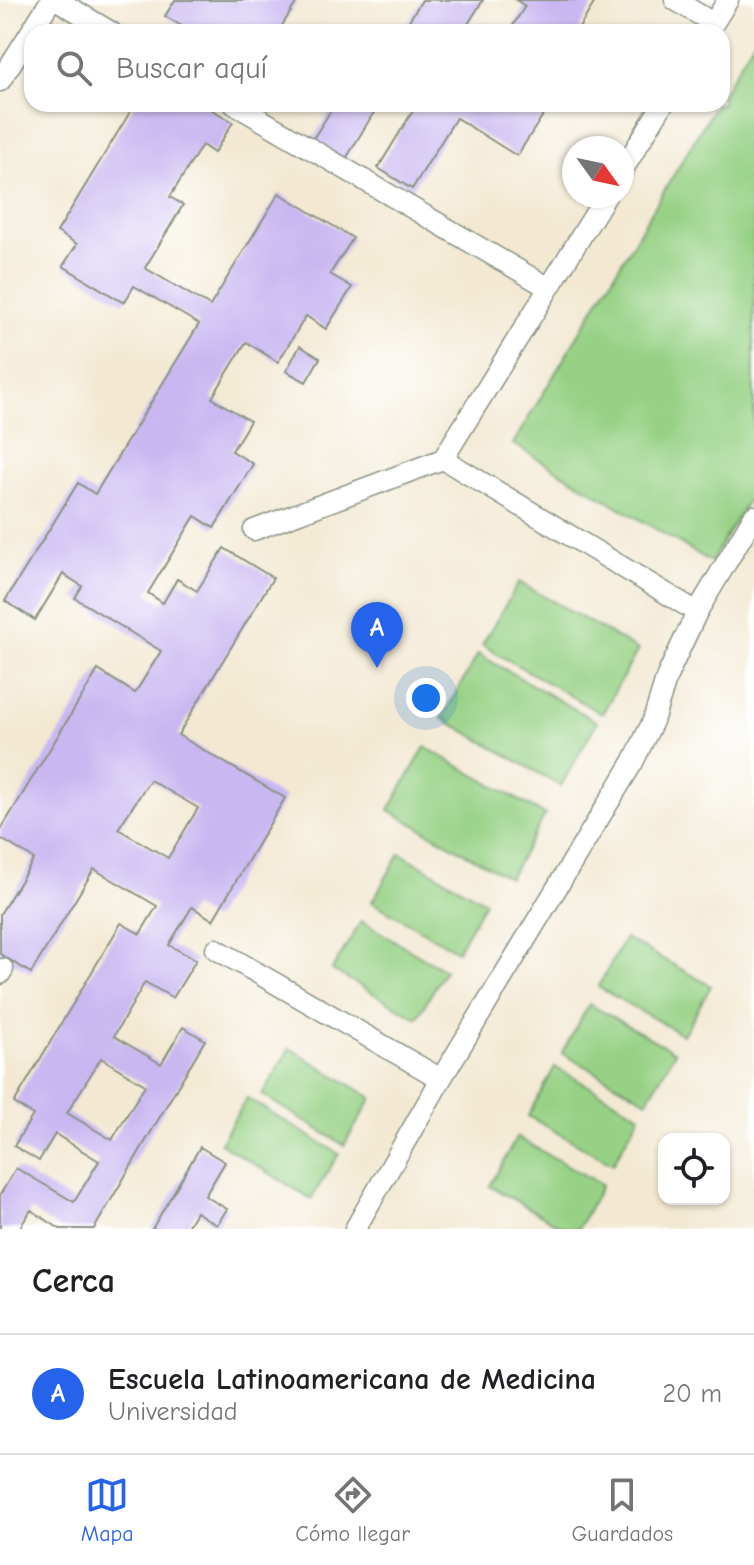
<!DOCTYPE html>
<html lang="es">
<head>
<meta charset="utf-8">
<style>
  body { margin:0; font-family:"Comic Neue",sans-serif; background:#f6f6f6; color:#202124 }
  .controls { position:absolute; right:24px; bottom:24px; display:grid; overflow:hidden; border-radius:16px; box-shadow:0 2px 6px #0004 }
  .controls button { width:72px; height:72px; display:grid; place-items:center; padding:0; border:0; border-bottom:2px solid #e0e0e0; background:#fff; color:#202124; font:40px sans-serif }
  .compass { position:absolute; left:562px; top:136px; width:72px; height:72px; border-radius:50%; background:#fff; box-shadow:0 2px 6px #0004; rotate:123deg }
  .you { position:absolute; left:426px; top:698px; width:28px; height:28px; margin:-20px; border:6px solid #fff; border-radius:50%; background:#1a73e8; box-shadow:0 0 0 12px #1a73e833 }
  .badge { display:grid; place-items:center; width:52px; height:52px; border-radius:50%; background:#2563eb; color:#fff; font-size:26px; font-weight:700 }
  .pin { position:absolute; translate:-50% -66px; filter:drop-shadow(0 2px 4px #0008) }
  .pin::after { content:''; position:absolute; top:42px; width:28px; height:24px; background:inherit; clip-path:polygon(0 0,100% 0,50% 100%) }
  .list { margin:0; padding:0; list-style:none }
  h2 { display:flex; justify-content:space-between; align-items:center; height:104px; margin:0; padding:0 32px; font-size:34px }
  h2 small { font-size:26px; font-weight:400; color:#757577 }
  .list li { display:grid; grid-template-columns:52px 1fr auto; gap:24px; align-items:center; box-sizing:border-box; height:120px; padding:0 32px; border-top:2px solid #e0e0e0 }
  .list b { display:block; font-size:30px; white-space:nowrap }
  .list p { margin:0; font-size:26px; white-space:nowrap; color:#757577 }
  .list em { font-size:26px; font-style:normal; color:#757577 }
  .icon { flex:none; width:44px; height:44px; fill:none; stroke:currentColor; stroke-width:2; stroke-linecap:round; stroke-linejoin:round }
  .map { position:relative; flex:none; width:754px; height:1229px; overflow:hidden }
  .search { position:absolute; background:#fff; box-shadow:0 2px 6px #0004; left:24px; right:24px; top:24px; height:88px; display:flex; align-items:center; gap:20px; box-sizing:border-box; padding:0 28px; border-radius:24px; color:#757577; font-size:30px }
  .sheet { height:224px; background:#fff }
  nav { display:flex; justify-content:space-around; align-items:center; box-sizing:border-box; height:112px; border-top:2px solid #e0e0e0; background:#fff; font-size:22px; color:#757577 }
  nav a { display:grid; justify-items:center; gap:4px }
  nav .on { color:#2563eb }
  .map>svg:first-child { display:block }
</style>
</head>
<body>
<div class="map">
<svg width="754" height="1229" viewBox="0 0 754 1229">
  <rect width="100%" height="100%" fill="#fff"/>
  <filter id="ink" filterUnits="userSpaceOnUse"><feTurbulence type="fractalNoise" baseFrequency=".0125" numOctaves="2"/><feDisplacementMap in="SourceGraphic" scale="16" xChannelSelector="R" yChannelSelector="G"/><feConvolveMatrix kernelMatrix="1 2 1 2 8 2 1 2 1" color-interpolation-filters="sRGB"/></filter>
  <filter id="wash" filterUnits="userSpaceOnUse"><feTurbulence type="fractalNoise" baseFrequency=".006" numOctaves="4" result="noise"/><feDisplacementMap in="SourceGraphic" scale="32" xChannelSelector="R" yChannelSelector="G"/><feGaussianBlur stdDeviation="1.8" result="paint"/><feColorMatrix in="noise" values="0 0 0 0 0 0 0 0 0 0 0 0 0 0 0 0 0 1.4 0 .05"/><feComposite in="paint" operator="in"/></filter>
  <g filter="url(#wash)">
    <rect width="100%" height="100%" fill="#f3e9d3"/>
    <path fill="#97d185" stroke="#5b875c" stroke-width="2" d="M754 40V490L711 562 513 444 716 104H722V94Z
      M519 582 638 650 602 714 482 645Z
      M478 654 597 722 561 786 442 718Z
      M425 747 545 815 509 878 389 810Z
      M400 853 485 902 457 951 372 902Z
      M361 921 445 970 417 1018 332 970Z
      M625 938 711 986 683 1035 598 987Z
      M589 1004 675 1052 647 1101 562 1053Z
      M290 1048 372 1098 344 1145 262 1095Z
      M555 1067 640 1115 613 1164 528 1116Z
      M247 1098 339 1154 311 1199 220 1143Z
      M517 1137 602 1185 578 1229H566L490 1186Z"/>
    <g id="blocks">
      <path fill="#c9b7f1" fill-rule="evenodd" d="M175 0H298L278 32H192L165 16Z
        M422 0H483L463 32H402Z
        M516 0H596L579 28 585 32H509L525 6Z
        M135 104H202L233 122 214 153 202 145 170 197 183 205 145 268 210 306 279 193 353 238 330 274 352 287 326 329 306 316 278 362 246 342 212 398 250 421 232 451 253 464 214 528 195 516 148 593 163 603 177 579 197 591 224 548 273 578 178 735 285 798 213 920 192 907 169 945 196 960 173 998 145 982 114 1036 161 1064 183 1027 205 1040 94 1229H60L31 1210 19 1229H0V1195L16 1168 74 1202 99 1161 55 1134 39 1161 14 1146 33 1115 14 1103 121 923 140 934 157 906 94 869 31 973 0 954V914L34 859 0 838V831L98 670 135 693 161 651 75 598 82 586 63 574 35 620 5 601 78 483 95 494 199 324 134 286 124 303 63 266 77 244 57 232ZM150 780 198 808 168 858 118 829ZM101 1058 145 1085 112 1140 67 1113Z
        M335 104H379L344 162 311 142Z
        M417 104H550L517 156 456 118 412 189 378 168Z
        M300 346 320 358 306 382 286 371Z
        M200 1147 225 1162 205 1196 227 1209 217 1225 196 1212 186 1229H152Z"/>
    </g>
  </g>
  <g filter="url(#ink)">
    <use href="#blocks" fill-opacity="0" stroke="#899384" stroke-width="2"/>
    <g fill="none" stroke-linecap="round" stroke-linejoin="round">
      <g stroke="#899384" stroke-width="23">
        <path id="minor" d="M57 0 111 32
          M675 0 713 23
          M708 32 728 0
          M0 81 51 0
          M234 104 549 288
          M622 171 663 104
          M254 530 443 459
          M697 612 754 516
          M216 949 441 1079
          M0 974 3 969
          M355 1229 441 1079 633 762 653 721 667 676 697 612 443 459 606 196"/>
      </g>
      <use href="#minor" stroke="#fff" stroke-width="20"/>
    </g>
  </g>
</svg>
<div class="controls">
<button><svg class="icon" aria-label="locate" viewBox="0 0 24 24"><circle cx="12" cy="12" r="6"/><path d="M12 2v4M12 18v4M2 12h4M18 12h4"/></svg></button>
</div>
<svg class="compass" viewBox="-18 -18 36 36"><path d="M0-13l5 13h-10z" fill="#e53935"/><path d="M0 13l5-13h-10z" fill="#757577"/></svg>
<div class="you"></div>
<div class="pin badge" style="left:377px;top:668px">A</div>
<div class="search"><svg class="icon" aria-label="search" viewBox="0 0 24 24"><circle cx="10" cy="10" r="6"/><path d="M15 15l6 6"/></svg>Buscar aquí</div>
</div>
<section class="sheet">
<h2>Cerca<small></small></h2>
<ul class="list">
<li><span class="badge">A</span><div><b>Escuela Latinoamericana de Medicina</b><p>Universidad</p></div><em>20 m</em></li>
</ul>
</section>
<nav>
<a class="on"><svg class="icon" aria-label="map" viewBox="0 0 24 24"><path d="M3 6l6-2 6 2 6-2v14l-6 2-6-2-6 2zM9 4v14M15 6v14"/></svg>Mapa</a>
<a><svg class="icon" aria-label="directions" viewBox="0 0 24 24"><path d="M12 3l9 9-9 9-9-9zM9 14v-3h6M13 9l2 2-2 2"/></svg>Cómo llegar</a>
<a><svg class="icon" aria-label="saved" viewBox="0 0 24 24"><path d="M7 4h10v16l-5-4-5 4z"/></svg>Guardados</a>
</nav>
</body>
</html>
